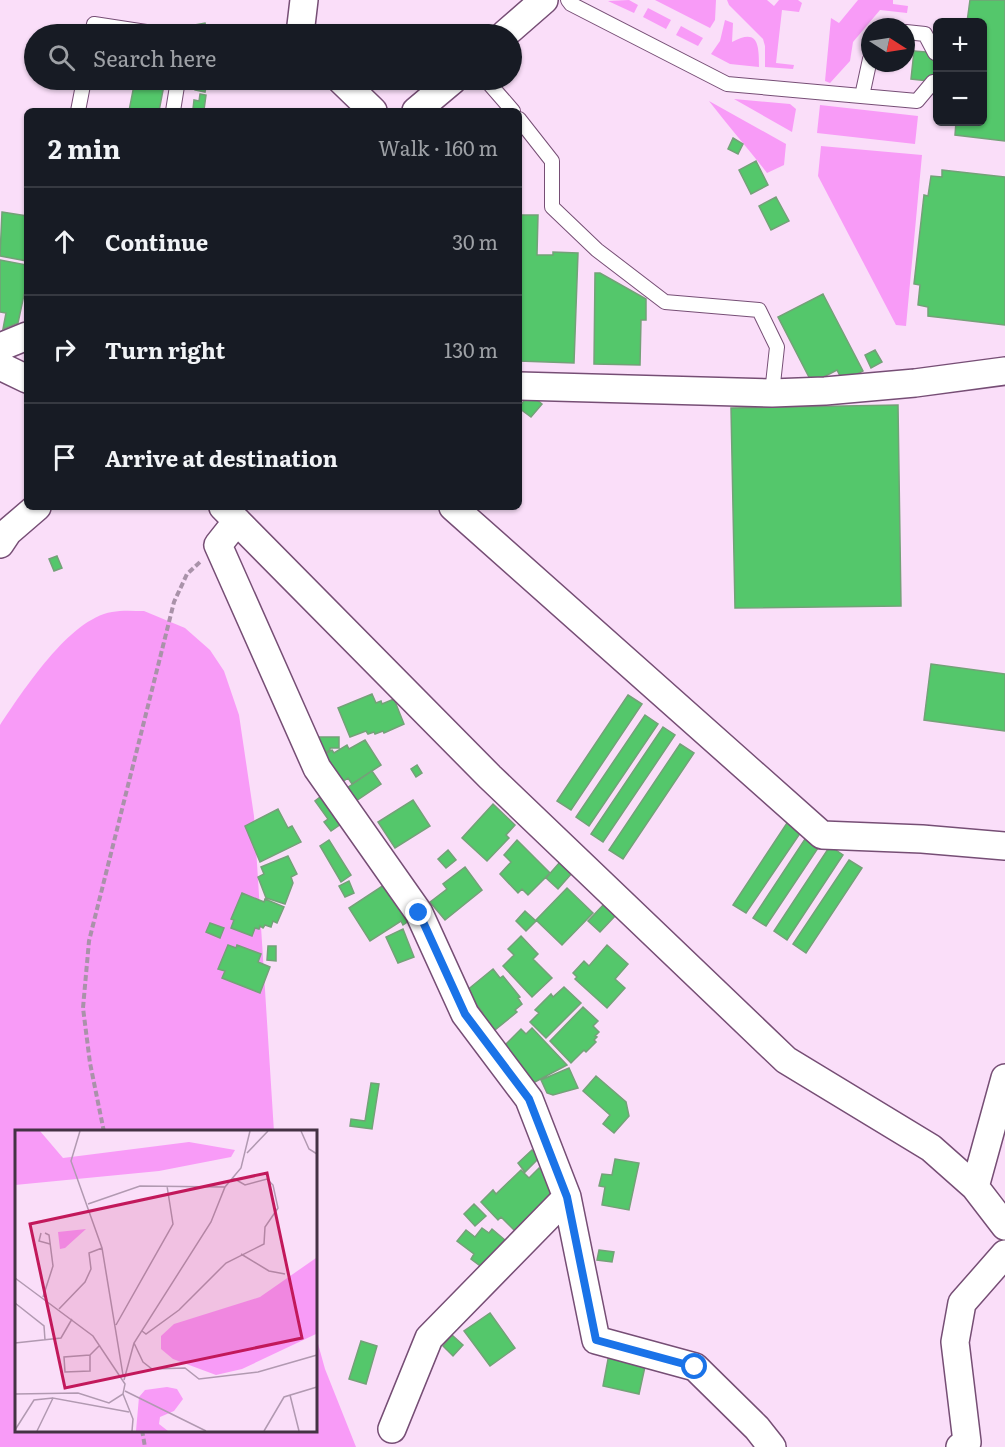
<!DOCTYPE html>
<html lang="en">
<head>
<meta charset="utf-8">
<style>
  body { margin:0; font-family:Literata,serif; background:#242831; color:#f1f3f6 }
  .controls { position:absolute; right:18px; top:18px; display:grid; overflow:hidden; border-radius:9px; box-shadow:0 2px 4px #0004 }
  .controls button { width:54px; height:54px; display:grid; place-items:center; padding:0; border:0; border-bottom:2px solid #363941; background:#171b24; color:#f1f3f6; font:30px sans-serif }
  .compass { position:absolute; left:861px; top:18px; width:54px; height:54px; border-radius:50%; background:#171b24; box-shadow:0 2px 4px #0004; rotate:102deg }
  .stop { position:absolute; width:18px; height:18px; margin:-14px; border:4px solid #1a73e8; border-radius:50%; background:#fff }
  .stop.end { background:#1a73e8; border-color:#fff; box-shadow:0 2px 6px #0008 }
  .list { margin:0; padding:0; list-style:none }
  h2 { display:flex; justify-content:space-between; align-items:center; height:78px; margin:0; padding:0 24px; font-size:26px }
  h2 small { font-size:20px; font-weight:400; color:#9ea1a6 }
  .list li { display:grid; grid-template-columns:39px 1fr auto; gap:18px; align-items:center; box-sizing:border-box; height:108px; padding:0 24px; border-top:2px solid #363941 }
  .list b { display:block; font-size:22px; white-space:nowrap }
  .list em { font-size:20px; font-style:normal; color:#9ea1a6 }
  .icon { flex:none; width:33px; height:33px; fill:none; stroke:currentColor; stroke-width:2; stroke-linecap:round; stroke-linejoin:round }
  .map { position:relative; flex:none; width:1005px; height:1447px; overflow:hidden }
  .search { position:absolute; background:#171b24; box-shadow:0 2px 4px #0004; left:24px; top:24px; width:498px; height:66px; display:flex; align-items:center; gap:15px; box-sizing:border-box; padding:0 21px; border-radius:33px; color:#9ea1a6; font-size:22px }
  .panel { position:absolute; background:#171b24; box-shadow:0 2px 4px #0004; left:24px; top:108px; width:498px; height:402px; border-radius:9px }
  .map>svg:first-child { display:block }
</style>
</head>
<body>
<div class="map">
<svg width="1005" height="1447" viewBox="0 0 1005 1447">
  <rect width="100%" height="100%" fill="#fadef9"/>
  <path fill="#f89bf7" d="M629 0 638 5 634 13 608 1Z
    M655 0H716L715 20 710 28Z
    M727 0H767L774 6 779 0H798L802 3 799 12 782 10 776 63 794 65 793 69 765 67V46L763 39 729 5Z
    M858 0H893V4L908 6 907 13 880 10 853 42 850 61 830 83 825 81 831 18 839 23Z
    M648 8 671 20 666 29 643 17Z
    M725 20 733 23 732 42C758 28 759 44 759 67L730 64 711 54 720 41Z
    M681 26 703 38 698 46 676 35Z
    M734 99 790 104 796 109 792 132Z
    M709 101 786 144 784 165 767 173C748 148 728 126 709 101Z
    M820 105 918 116 915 144 817 133Z
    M821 146 922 155 906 326 896 325 818 176Z
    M144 611 185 628 210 650 224 671 239 715 254 816 274 1132H16V1430H315V1333L325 1369 356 1447H0V725C23 691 69 619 112 612 122 610 134 611 144 611Z"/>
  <path fill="#54c76b" stroke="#73a178" stroke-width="1.5" d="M970 0H1005V141L955 135 956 122H982V22H967Z
    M205 23 207 34H196L194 25Z
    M914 51 938 53V82L911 79Z
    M135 80H165L159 111H129Z
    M197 80 207 82 205 92 195 90Z
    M200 94 206 95 204 110 193 109 194 100 199 101Z
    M733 138 743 144 738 154 728 149Z
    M756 161 768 185 751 194 739 170Z
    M942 170 1005 177V325L928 316V307L918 305 920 285 914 284 924 195 928 196 931 176 942 177Z
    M776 197 789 221 771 230 759 206Z
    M2 212 27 216V261L0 256Z
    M519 215H538L537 255H553V252L578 253 574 363 519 361Z
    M0 260 27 265V281L18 323 3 329 6 313 0 312Z
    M595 273H600L646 299V320H641L640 365 594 364Z
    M823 294 863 371 843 382 837 370 812 383 778 317Z
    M875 350 882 362 871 368 865 355Z
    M529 393 542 404 531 417 519 408Z
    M898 405 901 606 735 608 731 408Z
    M57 556 62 568 54 571 49 559Z
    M931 664 1005 674V731L924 720Z
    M372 694 376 703 381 701 382 704 394 699 404 724 384 733 383 731 375 734 374 732 368 734 366 731 350 737 338 708Z
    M628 695 642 704 571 810 557 801Z
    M645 715 658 724 589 826 576 817Z
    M663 727 675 735 603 842 591 834Z
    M314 737H339V748H330V750L320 756Z
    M365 740 381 765 352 784 348 778 341 783 323 756 332 750 334 753 347 745 349 749Z
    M680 744 694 753 623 859 609 850Z
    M417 765 422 773 416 777 411 769Z
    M372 771 381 784 356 801 347 788Z
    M328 791 348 819 331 831 324 822 328 819 315 801Z
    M413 800 430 826 395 848 378 822Z
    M493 804 515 825 506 835 509 838 487 861 462 838Z
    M278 809 288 828 292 826 301 842 260 862 245 826Z
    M789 820 803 829 746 913 733 905Z
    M809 833 822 842 766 926 753 918Z
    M329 840 351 875 341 882 320 846Z
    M517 840 550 873 528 895 522 889 518 893 500 874 511 862 504 855Z
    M830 846 843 855 787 940 774 931Z
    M448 850 456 860 446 868 438 859Z
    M288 856 297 874 291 877 293 883 285 904 266 898 258 877 264 874 261 867Z
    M849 860 862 868 806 953 793 944Z
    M560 862 572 873 558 889 546 878Z
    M465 867 482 890 445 920 430 902 447 889 443 884Z
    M349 881 354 893 345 897 339 886Z
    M384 885 415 917 403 925 401 921 370 941 349 908Z
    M567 888 593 913 562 945 536 920Z
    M242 893 264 902 265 899 284 907 277 923 273 921 271 927 265 925 263 928 260 926 259 929 255 928 252 936 231 928 234 920 231 919Z
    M605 903 616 915 600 932 588 921Z
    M525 911 536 921 526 931 516 921Z
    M210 923 224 928 220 938 206 932Z
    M403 929 414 957 398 963 386 937Z
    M521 936 538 954 533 959 552 978 532 997 503 966 514 955 508 949Z
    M228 945 236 948 237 945 261 954 258 962 270 967 260 993 222 978 225 971 218 969Z
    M607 945 628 964 615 979 625 988 607 1008 575 979 577 977 573 973 584 961 589 966Z
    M268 946H276V961L267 960Z
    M493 969 500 978 503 976 520 997 518 998 522 1004 515 1010 517 1012 490 1034 477 1018 483 1013 466 991Z
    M564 987 581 1003 546 1038 530 1022 539 1013 535 1010 551 994 553 997Z
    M583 1007 598 1021 593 1026 599 1032 595 1036 597 1037 594 1040 596 1042 586 1052 584 1050 571 1063 550 1041Z
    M532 1028 567 1065 531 1084 518 1070 522 1066 502 1048 521 1029 526 1034Z
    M569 1068 578 1088 553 1095 547 1093 541 1080Z
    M596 1076 626 1102 629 1116 614 1133 603 1124 610 1115 583 1091Z
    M371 1083 379 1084 372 1129 350 1126 351 1119 365 1121Z
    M532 1150 540 1157 525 1172 518 1163Z
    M615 1159 639 1163 629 1210 602 1205 605 1187 599 1186 602 1174 612 1175Z
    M539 1168 558 1187 545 1199 547 1201 516 1232 501 1217 498 1220 481 1202 493 1190 496 1194 521 1170 529 1178Z
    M474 1204 486 1216 475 1226 464 1214Z
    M482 1228 489 1233 492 1229 505 1240 483 1268 471 1259 474 1254 457 1241 466 1230 475 1237Z
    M599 1250 614 1252 612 1262 597 1260Z
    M490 1313 515 1348 490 1366 464 1331Z
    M452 1335 463 1345 453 1356 443 1346Z
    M361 1341 377 1346 366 1384 349 1379Z
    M609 1354 646 1362 639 1394 603 1386Z"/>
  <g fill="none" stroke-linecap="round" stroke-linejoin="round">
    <g stroke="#764e75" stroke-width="16">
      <path id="lane" d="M568 0 571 4 727 84 917 101 933 82
        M906 32 925 34 935 53
        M92 34 94 24 159 34
        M486 80 513 111
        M862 96 870 59
        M78 111 84 80
        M173 111 178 80
        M519 119 552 161V207L597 250 665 302 759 310 777 347 772 393"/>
    </g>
    <g stroke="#764e75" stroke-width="30">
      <path id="street" d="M300 34 304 0
        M505 34 544 0
        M341 80 373 111
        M416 111 453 80
        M0 347 27 336
        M0 366 27 379
        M519 386 772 393 825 391 915 383 1005 371
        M223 507 490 777 786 1060 931 1148 975 1187 1005 1226
        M453 507 822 835 922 839 1005 846
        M237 521 218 545 317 768 419 913 465 1014 529 1099 567 1197 596 1340 695 1367 757 1428 772 1447
        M0 544 8 532 37 507
        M975 1187 1005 1078
        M392 1429 429 1338 567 1197
        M960 1447 967 1442 955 1342 962 1303 1005 1254"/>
    </g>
    <path stroke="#a992a9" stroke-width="4" stroke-dasharray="6 3" stroke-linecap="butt" d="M104 1132 90 1063 83 1008 89 941 174 602 187 574 200 562
      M142 1430 145 1447"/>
    <use href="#lane" stroke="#fff" stroke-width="14"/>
    <use href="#street" stroke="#fff" stroke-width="27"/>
  </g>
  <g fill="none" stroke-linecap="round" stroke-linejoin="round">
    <path stroke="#1a73e8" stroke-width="8" d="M419 913 465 1014 529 1099 567 1197 596 1340 695 1367"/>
  </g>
  <g transform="translate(15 1130)">
    <rect width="302" height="302" fill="#fadef9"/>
    <path d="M0 1H25L48 28 174 12 220 20 216 27 144 41 0 55ZM71 99 50 118 45 119 43 102ZM301 128V204L227 239 201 245 158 229 146 219V206L159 194 245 167ZM152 257 162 259 168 269 159 281 145 287 144 294 153 301H121L124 267 130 260Z" fill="#f89bf7"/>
    <path fill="none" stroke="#b199b1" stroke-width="1.5" d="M65 1 56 31 87 118 108 245M286 1 294 19 302 24M232 23 253 1M73 74 125 56 210 57M26 103 24 111 35 114M226 124 254 141 270 144M0 148 78 206 110 254 108 264 94 273 63 263 0 264M28 167 38 136 34 105 30 103M0 173 29 196 30 210M44 179 70 152 76 139 74 123 87 118M101 195 158 94 152 56M127 201 131 204 164 180 211 133 249 114 250 97 263 78 258 55 252 49 230 55 218 48M0 213 46 208 57 189M119 213 128 232 137 239 170 238 184 249 243 242 302 225M75 225 49 227 50 242 75 241V225L85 215M109 250 119 213 196 92 210 57 226 38 235 1M110 261 191 301M108 264 118 289 117 301M275 265 284 301M0 300 19 270 38 268M22 301 38 268 114 282M249 301 269 267 302 257"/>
    <path fill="#c2185b" fill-opacity="0.15" stroke="#c2185b" stroke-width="3" d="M252 43 287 208 50 258 15 94Z"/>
    <rect width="302" height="302" fill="none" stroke="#443244" stroke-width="3"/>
  </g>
</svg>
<div class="controls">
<button>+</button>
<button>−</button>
</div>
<svg class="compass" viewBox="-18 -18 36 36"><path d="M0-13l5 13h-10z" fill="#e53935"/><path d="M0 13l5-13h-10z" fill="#9ea1a6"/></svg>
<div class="stop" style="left:695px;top:1367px"></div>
<div class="stop end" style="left:419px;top:913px"></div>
<div class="search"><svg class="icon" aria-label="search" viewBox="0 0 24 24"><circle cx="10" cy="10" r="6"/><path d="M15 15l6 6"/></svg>Search here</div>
<section class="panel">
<h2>2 min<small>Walk · 160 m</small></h2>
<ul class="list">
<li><svg class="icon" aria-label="ahead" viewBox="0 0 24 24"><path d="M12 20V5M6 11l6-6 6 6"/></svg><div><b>Continue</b></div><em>30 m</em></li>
<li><svg class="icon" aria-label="right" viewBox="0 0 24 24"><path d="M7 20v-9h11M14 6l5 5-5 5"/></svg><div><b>Turn right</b></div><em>130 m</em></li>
<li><svg class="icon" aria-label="arrive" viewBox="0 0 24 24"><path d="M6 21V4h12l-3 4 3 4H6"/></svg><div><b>Arrive at destination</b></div></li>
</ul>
</section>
</div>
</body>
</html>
